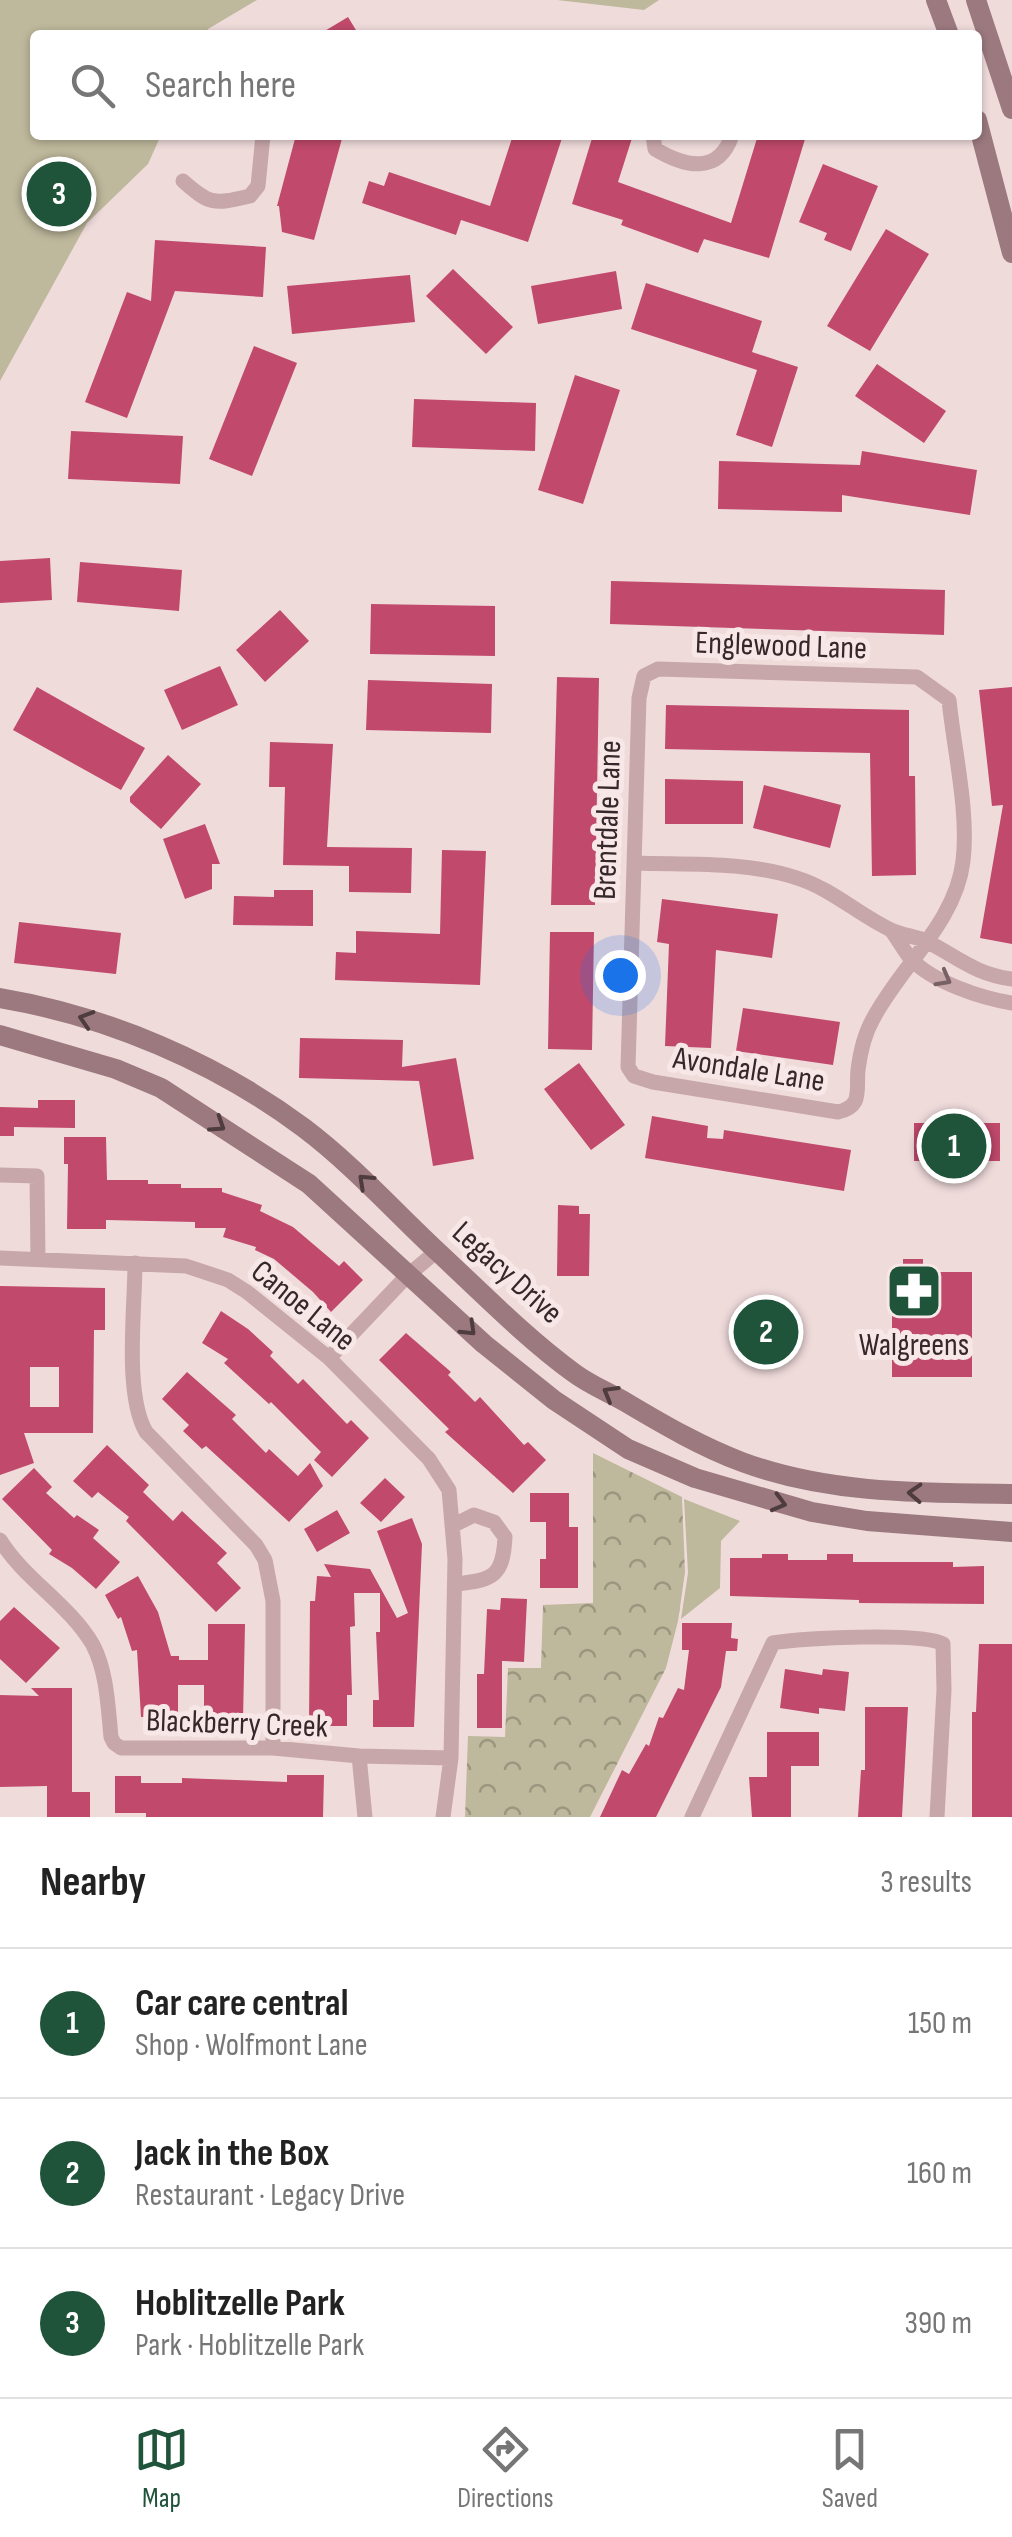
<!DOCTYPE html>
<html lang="en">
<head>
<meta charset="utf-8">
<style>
  body { margin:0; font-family:"Sofia Sans Condensed",sans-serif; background:#f6f6f6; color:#222 }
  .you { position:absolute; left:620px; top:975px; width:35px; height:35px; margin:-25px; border:8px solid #fff; border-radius:50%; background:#1a73e8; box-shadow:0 0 0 15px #1a73e833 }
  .badge { display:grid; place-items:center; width:65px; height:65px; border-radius:50%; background:#1f543b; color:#fff; font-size:32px; font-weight:700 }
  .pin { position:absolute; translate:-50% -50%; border:5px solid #fff; box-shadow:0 2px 10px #0006 }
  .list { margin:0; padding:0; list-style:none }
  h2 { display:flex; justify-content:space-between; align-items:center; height:130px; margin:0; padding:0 40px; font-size:42px }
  h2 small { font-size:32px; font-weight:400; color:#767676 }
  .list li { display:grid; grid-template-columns:65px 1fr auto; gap:30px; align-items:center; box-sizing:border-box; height:150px; padding:0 40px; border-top:2px solid #e0e0e0 }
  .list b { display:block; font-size:38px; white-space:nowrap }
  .list p { margin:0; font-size:32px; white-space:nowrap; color:#767676 }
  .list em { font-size:32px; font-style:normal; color:#767676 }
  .icon { flex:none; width:55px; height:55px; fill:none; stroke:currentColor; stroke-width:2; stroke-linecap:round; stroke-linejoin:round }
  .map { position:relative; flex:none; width:1012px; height:1817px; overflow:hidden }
  .search { position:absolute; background:#fff; box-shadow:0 2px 8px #0004; left:30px; right:30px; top:30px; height:110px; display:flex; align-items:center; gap:25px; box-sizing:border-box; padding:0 35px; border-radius:10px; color:#767676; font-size:38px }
  .sheet { height:580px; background:#fff }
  nav { display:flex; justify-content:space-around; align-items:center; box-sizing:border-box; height:140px; border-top:2px solid #e0e0e0; background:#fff; font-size:28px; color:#767676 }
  nav a { display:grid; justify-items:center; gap:5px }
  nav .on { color:#1f543b }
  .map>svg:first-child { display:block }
</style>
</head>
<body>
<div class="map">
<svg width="1012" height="1817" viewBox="0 0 1012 1817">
  <defs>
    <pattern id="forest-crowns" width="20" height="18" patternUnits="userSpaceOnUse" patternTransform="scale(2.5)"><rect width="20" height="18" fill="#beb89c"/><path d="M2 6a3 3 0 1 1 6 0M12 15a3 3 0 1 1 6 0" fill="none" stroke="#9b967f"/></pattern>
  </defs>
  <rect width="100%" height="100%" fill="#f0dbdb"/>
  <path fill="#beb89c" d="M0 0H257L208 29 205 35H35V135H161L148 164 87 223 0 381Z
    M557 0H659L644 10Z
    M684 1499 740 1521 721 1541 720 1588 681 1619 688 1573Z"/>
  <path fill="url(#forest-crowns)" d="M593 1453 682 1497 685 1572 678 1621 666 1668 590 1817H465L468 1736 505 1737 508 1668H541L543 1605 593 1603Z"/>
  <path fill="#c0496c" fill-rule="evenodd" d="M348 17 359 35H318Z
    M296 135H343L314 240 282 232 279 206H277Z
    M513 135H563L528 242 461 220 456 235 362 203 369 181 384 186 389 172 490 206Z
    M593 135H633L618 182 731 223 758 135H792L805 139 769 258 704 239 698 253 621 225 623 220 572 204Z
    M823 164 878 186 851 251 824 240 827 233 799 222Z
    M886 229 929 254 870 351 827 326Z
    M155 240 266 247 263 297 175 291 127 418 85 402 127 292 151 301Z
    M453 269 513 327 486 354 426 296Z
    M616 271 622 309 538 324 531 286Z
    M410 275 415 322 292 334 287 286Z
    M646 283 762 321 752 352 798 367 772 447 736 435 757 370 631 329Z
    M254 346 297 363 252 476 209 459Z
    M877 364 946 411 924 443 855 396Z
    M575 375 620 390 583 504 538 490Z
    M414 399 536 403 535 451 412 447Z
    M71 431 183 436 180 484 68 479Z
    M862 451 977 470 970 515 842 495V512L718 509 719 461 860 465Z
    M50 558 52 600 0 603V561Z
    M80 562 182 570 179 611 77 602Z
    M611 581 945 590 944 635 610 624Z
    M371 604 495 606V656L370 654Z
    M280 610 309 641 265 682 236 650Z
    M220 666 238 705 182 730 164 690Z
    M557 677 599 678 595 905H551Z
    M368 680 492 684 491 733 366 730Z
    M37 687 145 748 121 790 13 730Z
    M1012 687V944L980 938 1003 805 992 806 979 690Z
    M666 705 909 710V776H915L916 875 872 876 870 753 665 749Z
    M270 742 333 744 327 847 412 848 411 893 349 892V866L283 865 285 787H269Z
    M168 755 201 784 161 829 130 802V797Z
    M665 779 743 781V824H665Z
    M764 785 841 805 830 848 753 828Z
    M205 824 220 864H212V889L185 899 163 839Z
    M442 850 486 851 480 985 335 980 336 952 356 953V931L440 934Z
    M274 890H313V926L233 925 234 896 274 897Z
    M662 899 778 914 772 958 716 950 711 1048 665 1046 669 944 657 942Z
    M19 922 121 933 116 974 14 963Z
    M550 932H594L592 1050 548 1049Z
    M743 1008 840 1022 833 1065 736 1051Z
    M300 1038 403 1040 402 1067 456 1058 474 1159 433 1166 419 1081 299 1078Z
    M579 1063 625 1125 591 1150 544 1089Z
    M38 1100H75V1128L14 1127V1136H0V1107L38 1108Z
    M652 1116 708 1126 707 1138 723 1139 724 1130 851 1150 844 1191 645 1158Z
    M914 1123H1000V1161H914Z
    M64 1137H106L107 1180H148V1184H181V1188H222V1192L262 1205 260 1211 293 1227 339 1266 344 1261 363 1280 331 1312 313 1292 274 1259 255 1250 256 1247 223 1237 226 1228H195V1222L106 1220V1229H67L68 1164H64Z
    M558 1205 579 1206V1214H590L589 1276H557Z
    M903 1259H923V1272H972V1377H892V1271H903Z
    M0 1286 105 1288V1330H94L93 1433H24L34 1463 0 1475ZM30 1367H59V1407H30Z
    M752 1301H780V1362H752Z
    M221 1311 248 1329 273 1352 270 1356 298 1384 303 1379 347 1424 351 1420 369 1438 332 1477 314 1460 321 1452 271 1402 269 1404 224 1363 228 1359 202 1343Z
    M406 1333 451 1372 448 1375 475 1402 480 1397 524 1445 528 1442 546 1460 513 1493 445 1432 449 1429 379 1360Z
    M187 1372 236 1415 232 1419 266 1453 269 1449 298 1476 310 1463 323 1486 289 1522 206 1446 202 1449 183 1431 189 1425 162 1399Z
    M107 1445 149 1485 143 1492 173 1521 182 1511 227 1553 217 1563 241 1588 216 1612 126 1521 129 1517 98 1492 92 1498 73 1481Z
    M34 1468 52 1487 46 1493 74 1518 77 1515 99 1530 93 1538 120 1562 96 1589 72 1568 49 1554 52 1550 2 1499Z
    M385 1478 405 1497 381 1522 360 1503Z
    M530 1493H569V1527H578V1588H540V1559H546V1522H530Z
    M337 1510 350 1533 317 1552 304 1529Z
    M412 1518 422 1544 414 1727H373V1700H379L376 1632H380V1593H354L355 1626 350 1627 352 1695H347V1726H309L310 1601H315L317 1576 331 1577 324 1564 370 1569 397 1618 408 1613 377 1531Z
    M762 1554H788V1560H827V1554H853V1562H953V1567L984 1566V1604L859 1603V1600L730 1596V1558H762Z
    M138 1576 158 1612 171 1656H179V1660H208V1624H245L243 1720H204V1685H178V1717H141L137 1650 132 1651 121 1617 118 1619 105 1595Z
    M501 1598 527 1599 524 1662 502 1661V1728H477V1674H484L487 1609 500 1610Z
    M14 1607 60 1648 26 1683 0 1659V1621Z
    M682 1623H732L731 1638 738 1639 737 1651H726L721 1687 656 1817H600L622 1770 629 1774 646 1744 649 1746 659 1717 663 1718 678 1688 684 1690 689 1650H682Z
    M979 1644H1012V1817H972V1712H976Z
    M785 1669 822 1675 823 1669 849 1672 845 1711 819 1708V1714L780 1708Z
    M31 1688H72V1792H90V1817H47V1786L0 1787V1695L39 1696Z
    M865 1707H908L902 1817H858L861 1770H865Z
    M767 1732H819V1766H791V1817H752L749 1777H767Z
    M287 1775H324L323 1817H146V1813H115V1776H141V1783H182V1778L287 1782Z"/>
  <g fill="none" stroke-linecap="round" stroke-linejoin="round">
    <path stroke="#c8a7aa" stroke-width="15" d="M653 135 655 149C685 167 719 175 732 135
      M183 181C211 206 215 204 250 196L258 186 263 135
      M658 669 917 677 949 700C954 750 969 812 963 861 956 922 900 967 873 1019 865 1033 860 1054 858 1070 856 1091 863 1106 838 1112L653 1082 634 1076 628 1067 639 698 644 676Z
      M635 863C687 865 746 861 797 878 832 889 859 915 891 930 903 936 917 936 928 942 959 958 975 974 1012 979
      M892 931C898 940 904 950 910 958 932 982 981 998 1012 1003
      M0 1175 37 1176 38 1259
      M0 1258 186 1266 228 1280 247 1292 329 1358 429 1459 449 1490 455 1559 451 1758 443 1817
      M135 1263C135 1308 124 1394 146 1432L256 1545 265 1560 273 1601V1748
      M329 1358 407 1276 437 1251
      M452 1526 474 1515 494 1522 505 1537C503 1577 493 1580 455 1584
      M0 1540C25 1580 69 1604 93 1645 107 1672 108 1707 111 1737L114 1743 121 1748H273L359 1756 451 1758
      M359 1756 365 1817
      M692 1817 773 1643C801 1638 923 1632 943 1644L944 1690 937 1817"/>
    <path stroke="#9b797f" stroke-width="20" d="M936 0 949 35
      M976 0 1012 109
      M977 120 1012 253
      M0 998C107 1016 217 1063 304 1128 353 1165 394 1211 438 1252 481 1292 527 1339 574 1373 590 1385 610 1393 627 1403 664 1425 702 1447 742 1462 828 1494 922 1493 1012 1494
      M0 1035 116 1069 161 1088 309 1184 484 1344 554 1400 628 1449 695 1478 812 1512 867 1521 1012 1532"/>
  </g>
  <defs><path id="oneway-chevron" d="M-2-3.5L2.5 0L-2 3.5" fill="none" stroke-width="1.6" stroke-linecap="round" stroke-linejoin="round" transform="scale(2.5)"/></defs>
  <use stroke="#776164" href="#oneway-chevron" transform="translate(944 979) rotate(29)"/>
  <g stroke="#4e3c3f">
    <use href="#oneway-chevron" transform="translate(86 1019) rotate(-163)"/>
    <use href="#oneway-chevron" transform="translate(218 1125) rotate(33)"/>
    <use href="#oneway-chevron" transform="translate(365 1181) rotate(-137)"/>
    <use href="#oneway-chevron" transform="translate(469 1329) rotate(44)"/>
    <use href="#oneway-chevron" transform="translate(610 1393) rotate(-150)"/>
    <use href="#oneway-chevron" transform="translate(915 1493) rotate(-177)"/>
    <use href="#oneway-chevron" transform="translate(779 1503) rotate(15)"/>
  </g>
  <defs>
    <g id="pharmacy-square" transform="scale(2.875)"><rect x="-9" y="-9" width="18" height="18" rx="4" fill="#1f543b" stroke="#f8e7e7"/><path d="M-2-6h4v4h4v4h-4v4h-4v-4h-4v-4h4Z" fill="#fff"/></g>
  </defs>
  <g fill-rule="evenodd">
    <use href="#pharmacy-square" x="914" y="1291"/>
  </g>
  <g text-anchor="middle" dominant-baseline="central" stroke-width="10" stroke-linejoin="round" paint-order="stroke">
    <g font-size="32" fill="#35272a" stroke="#f8e7e7">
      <text transform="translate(781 646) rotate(2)">Englewood Lane</text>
      <text transform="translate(608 820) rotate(-88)">Brentdale Lane</text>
      <text transform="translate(749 1070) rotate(9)">Avondale Lane</text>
      <text transform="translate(507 1273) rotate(42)">Legacy Drive</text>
      <text transform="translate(303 1306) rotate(39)">Canoe Lane</text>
      <text transform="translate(237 1724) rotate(2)">Blackberry Creek</text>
    </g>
    <g font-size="32" fill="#35272a" stroke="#f8e7e7">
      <text x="914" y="1345">Walgreens</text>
    </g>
  </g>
</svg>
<div class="you"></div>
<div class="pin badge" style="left:954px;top:1146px">1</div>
<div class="pin badge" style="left:766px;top:1332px">2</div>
<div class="pin badge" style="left:59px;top:194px">3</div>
<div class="search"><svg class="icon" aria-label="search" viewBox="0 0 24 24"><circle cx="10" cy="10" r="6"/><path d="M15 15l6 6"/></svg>Search here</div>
</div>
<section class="sheet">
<h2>Nearby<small>3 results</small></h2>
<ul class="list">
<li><span class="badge">1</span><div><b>Car care central</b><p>Shop · Wolfmont Lane</p></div><em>150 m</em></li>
<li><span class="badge">2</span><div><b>Jack in the Box</b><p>Restaurant · Legacy Drive</p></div><em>160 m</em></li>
<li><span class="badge">3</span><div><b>Hoblitzelle Park</b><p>Park · Hoblitzelle Park</p></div><em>390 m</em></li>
</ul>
</section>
<nav>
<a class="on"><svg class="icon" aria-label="map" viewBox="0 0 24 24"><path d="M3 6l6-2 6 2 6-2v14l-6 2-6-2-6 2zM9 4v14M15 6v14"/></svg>Map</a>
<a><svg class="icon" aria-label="directions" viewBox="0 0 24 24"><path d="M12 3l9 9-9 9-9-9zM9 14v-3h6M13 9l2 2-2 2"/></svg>Directions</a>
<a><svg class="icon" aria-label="saved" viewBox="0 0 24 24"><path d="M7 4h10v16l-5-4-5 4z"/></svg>Saved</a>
</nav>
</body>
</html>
